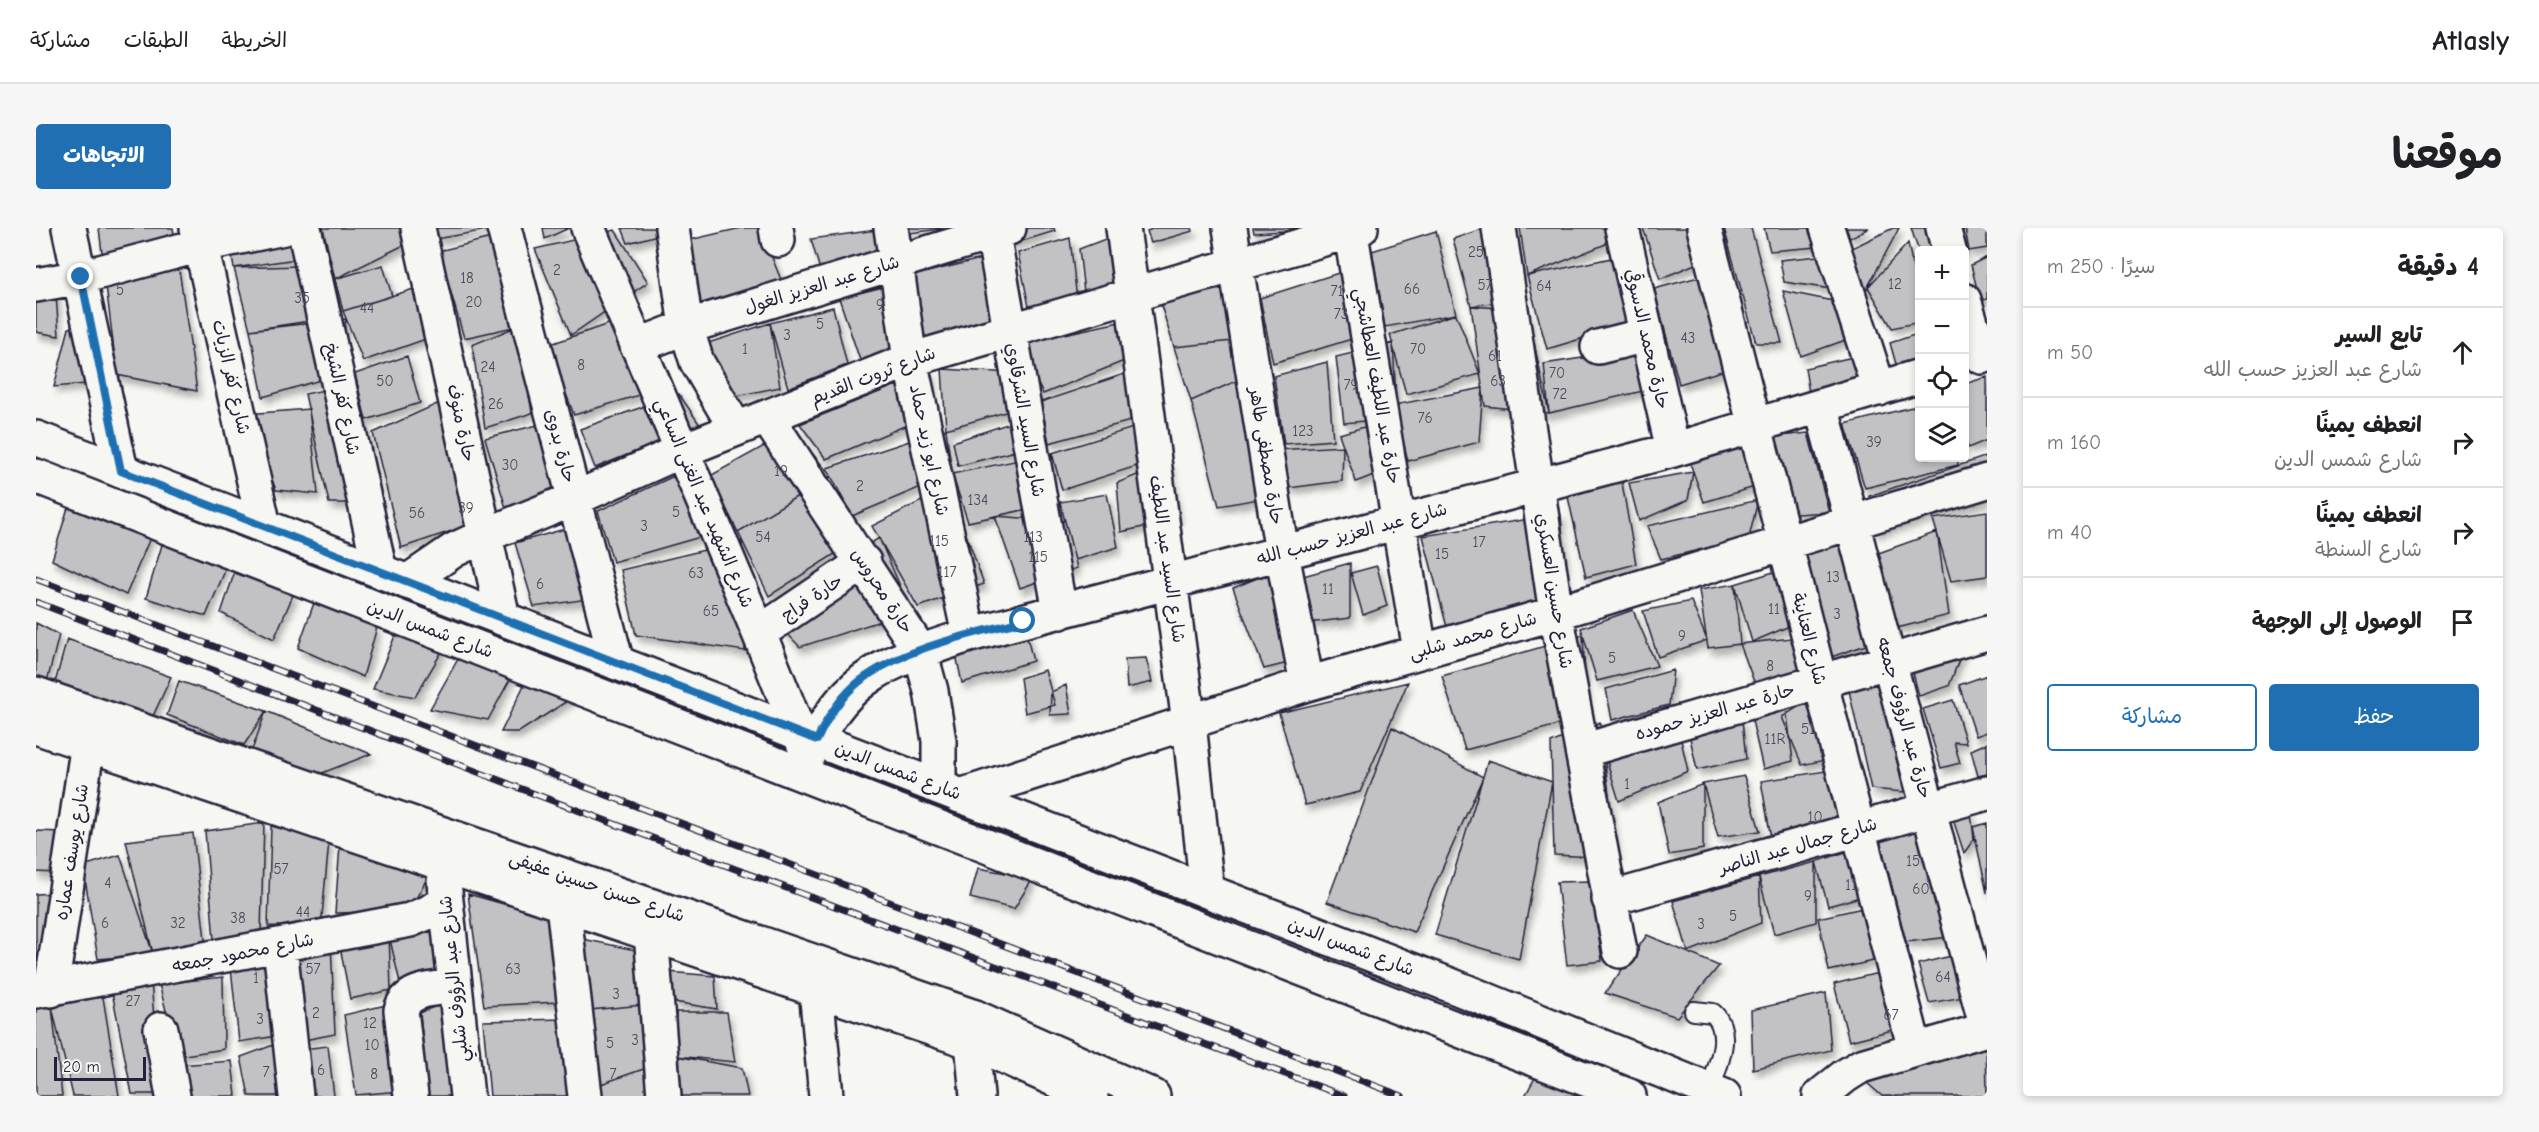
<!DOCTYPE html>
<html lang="ar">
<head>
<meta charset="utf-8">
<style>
  body { margin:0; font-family:"Comic Neue","Playpen Sans Arabic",sans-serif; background:#f6f6f6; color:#202124; direction:rtl }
  .controls { position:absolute; right:18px; top:18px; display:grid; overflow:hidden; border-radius:6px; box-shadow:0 3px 9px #0003 }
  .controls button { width:54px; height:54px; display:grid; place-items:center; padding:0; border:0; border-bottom:2px solid #e0e0e0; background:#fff; color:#202124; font:30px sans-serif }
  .scale { position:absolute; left:18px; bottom:15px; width:92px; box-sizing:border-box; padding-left:6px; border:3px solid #22223b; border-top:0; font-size:16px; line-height:21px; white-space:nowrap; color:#22223b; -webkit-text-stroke:4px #f6f6f2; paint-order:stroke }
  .stop { position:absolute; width:18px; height:18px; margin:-14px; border:4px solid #1f6fb2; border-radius:50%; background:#fff }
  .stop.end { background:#1f6fb2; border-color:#fff; box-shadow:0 2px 6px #0008 }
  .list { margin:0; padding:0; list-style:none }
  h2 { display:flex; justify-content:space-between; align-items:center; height:78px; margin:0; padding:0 24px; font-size:26px }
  h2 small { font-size:20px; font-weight:400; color:#757577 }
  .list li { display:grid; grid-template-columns:39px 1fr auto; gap:18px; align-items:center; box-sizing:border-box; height:90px; padding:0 24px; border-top:2px solid #e0e0e0 }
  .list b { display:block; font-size:22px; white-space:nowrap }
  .list p { margin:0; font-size:20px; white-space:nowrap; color:#757577 }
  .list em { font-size:20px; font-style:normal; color:#757577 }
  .actions { display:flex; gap:12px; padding:18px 24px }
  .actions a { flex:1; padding:14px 0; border:2px solid #1f6fb2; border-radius:6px; text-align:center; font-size:21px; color:#1f6fb2 }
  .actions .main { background:#1f6fb2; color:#fff }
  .icon { flex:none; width:33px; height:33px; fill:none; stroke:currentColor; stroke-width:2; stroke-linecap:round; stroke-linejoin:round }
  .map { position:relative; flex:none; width:1951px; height:868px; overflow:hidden; direction:ltr; border-radius:6px }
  header { display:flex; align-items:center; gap:36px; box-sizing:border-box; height:84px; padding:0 30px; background:#fff; border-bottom:2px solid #e0e0e0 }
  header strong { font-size:28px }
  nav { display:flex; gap:33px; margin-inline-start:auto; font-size:21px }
  .intro { display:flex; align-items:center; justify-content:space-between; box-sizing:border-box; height:144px; padding:0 36px }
  h1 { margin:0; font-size:42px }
  .button { padding:15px 27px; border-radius:6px; background:#1f6fb2; color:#fff; font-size:21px; font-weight:700 }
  main { display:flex; gap:36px; padding:0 36px }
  aside { flex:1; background:#fff; border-radius:6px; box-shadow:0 3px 9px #0003 }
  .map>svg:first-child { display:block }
</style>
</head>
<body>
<header>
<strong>Atlasly</strong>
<nav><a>الخريطة</a><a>الطبقات</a><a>مشاركة</a></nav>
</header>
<div class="intro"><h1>موقعنا</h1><a class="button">الاتجاهات</a></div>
<main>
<aside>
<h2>4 دقيقة<small>سيرًا · 250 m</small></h2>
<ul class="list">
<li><svg class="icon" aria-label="ahead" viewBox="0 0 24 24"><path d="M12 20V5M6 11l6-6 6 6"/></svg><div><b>تابع السير</b><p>شارع عبد العزيز حسب الله</p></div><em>50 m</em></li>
<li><svg class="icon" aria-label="right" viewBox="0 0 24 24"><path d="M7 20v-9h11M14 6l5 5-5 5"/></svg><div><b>انعطف يمينًا</b><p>شارع شمس الدين</p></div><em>160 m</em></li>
<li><svg class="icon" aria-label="right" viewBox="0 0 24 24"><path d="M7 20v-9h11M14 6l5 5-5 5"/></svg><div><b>انعطف يمينًا</b><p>شارع السنطة</p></div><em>40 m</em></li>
<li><svg class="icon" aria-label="arrive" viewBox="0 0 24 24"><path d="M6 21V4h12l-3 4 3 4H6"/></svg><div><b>الوصول إلى الوجهة</b></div></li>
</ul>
<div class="actions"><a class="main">حفظ</a><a>مشاركة</a></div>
</aside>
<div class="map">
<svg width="1951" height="868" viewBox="0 0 1951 868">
  <defs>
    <filter id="shadow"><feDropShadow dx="3.5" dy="6" stdDeviation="3" flood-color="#0004"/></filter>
  </defs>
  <rect width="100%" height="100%" fill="#f6f6f2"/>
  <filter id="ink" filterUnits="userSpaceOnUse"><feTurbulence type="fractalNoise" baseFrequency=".0167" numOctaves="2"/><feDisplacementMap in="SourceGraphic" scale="12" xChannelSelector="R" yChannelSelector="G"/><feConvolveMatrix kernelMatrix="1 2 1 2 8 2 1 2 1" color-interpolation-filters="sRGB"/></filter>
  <g filter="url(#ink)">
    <path fill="#c2c2c4" stroke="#22223b" stroke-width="1.5" filter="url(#shadow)" d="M63 0H137L161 163 81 147Z
      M190 0H271L274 29 198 40Z
      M287 0H365L368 17 299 51Z
      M398 0H456L457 1 400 11Z
      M507 0H533L509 11Z
      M586 0H637L636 3 592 15Z
      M705 0H724L746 54 658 79 649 13Z
      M855 0 845 29 784 42 775 11Z
      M873 0H913L874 5Z
      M970 0H1018L1019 3 976 16Z
      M1119 0H1156L1157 3 1115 15 1111 3Z
      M1217 0H1264V2L1218 5Z
      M1449 0 1488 70 1435 78 1417 11Z
      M1484 0H1569L1570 16 1491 48Z
      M1607 0H1657L1666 33 1624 51Z
      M1688 0H1715L1746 115H1720Z
      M1728 0H1774L1781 19 1734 23Z
      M1810 0H1833L1814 10Z
      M1857 0H1863L1827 68 1814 21Z
      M1875 0H1927L1928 22H1884V27Z
      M1929 0H1951V20L1933 23Z
      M579 2 612 54 535 107 499 21Z
      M1400 3 1420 86 1349 99 1336 23Z
      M1077 8 1076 57 1048 64 1043 21Z
      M459 9 482 98 428 110 403 23Z
      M1034 10 1041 72 993 79 982 25Z
      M1872 15 1884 73V94L1856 100 1832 59Z
      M1792 27 1796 61 1748 54 1744 32Z
      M1580 29 1595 96 1511 121 1491 48Z
      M1951 29V71L1944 73 1935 37Z
      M949 30 957 90 885 112 875 48Z
      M296 37 300 89 214 102 198 40Z
      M347 37 356 68 307 83 299 51Z
      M1312 42 1319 110 1237 135 1224 70Z
      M1670 47 1689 142 1643 156 1618 61Z
      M0 52 19 53 23 108 0 104Z
      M863 55 858 127 825 135 803 70Z
      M384 59 390 111 327 133 307 83Z
      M1194 59 1197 113 1138 119 1124 74Z
      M1747 63 1802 74 1815 110 1765 128Z
      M1435 78 1491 82 1513 185 1449 178Z
      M797 79 811 137 752 160 734 95Z
      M1420 86 1444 146 1370 166 1354 107Z
      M310 91 301 147 227 169 214 102Z
      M1088 93 1093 131 1007 166 982 116Z
      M578 94 603 167 538 187 512 117Z
      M734 95 744 159 695 169 669 116Z
      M48 96 60 155 18 159 33 100Z
      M482 98 496 185 449 200 436 117Z
      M1884 105V136L1862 143 1854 115Z
      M1197 113 1207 150 1155 173 1138 119Z
      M1357 115 1361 190 1308 195 1300 129Z
      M1603 121 1607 163 1513 185 1508 136Z
      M371 128 384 175 330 192 319 146Z
      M1821 128 1828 153 1774 171 1769 140Z
      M1291 134 1297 212 1248 216 1238 148Z
      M906 141 997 146 1005 174 910 201Z
      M895 143 897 186 790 231 764 196Z
      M1097 143 1102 191 1013 215 1005 174Z
      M1951 149V212L1932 220 1928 207V156Z
      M1207 150 1234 269 1183 278 1155 173Z
      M321 155 345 275H293L269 166Z
      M1447 160 1443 214 1372 233 1358 177Z
      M434 161 460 288 365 320 337 205Z
      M643 166 664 197 559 240 544 201Z
      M1884 177V230H1922V237L1829 260 1809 196Z
      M273 181 282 266 240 262 211 186Z
      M1007 184 1006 216 922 238 917 214Z
      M1361 190 1372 233 1320 254 1303 206Z
      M518 193 525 262 470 280 449 210Z
      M1113 195 1107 236 1026 262 1016 225Z
      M910 201 916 246 816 288 791 240Z
      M757 202 795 248 702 304 674 248Z
      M1772 205 1793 284 1760 286 1736 209Z
      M1712 214 1722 258 1668 274 1654 235Z
      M1307 218 1306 253 1253 260 1240 222Z
      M1016 225 1015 276 932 294 916 246Z
      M1951 228V271L1838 304 1833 268Z
      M1134 234 1142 291 1085 304 1081 255Z
      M1657 244 1652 272 1603 293 1593 255Z
      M638 248 671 307 577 334 562 283Z
      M1585 249 1600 336 1550 349 1530 260Z
      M913 259 948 356 882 379 836 298Z
      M767 265 802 324 733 368 702 304Z
      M1071 266 1082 319 1039 332 1024 274Z
      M1722 272 1713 310 1625 331 1611 298Z
      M34 273 116 305 90 367 16 332Z
      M1951 283V348L1915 353 1897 291Z
      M1525 286 1531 368 1411 399 1387 308Z
      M959 288 1029 293 1041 340 984 360Z
      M536 299 552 371 498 379 479 315Z
      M1901 304 1913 387 1861 400 1837 327Z
      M128 310 191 338 170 388 110 370Z
      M843 310 875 383 764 419 728 381Z
      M706 313 709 423 600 407 585 342Z
      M1805 316 1830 417 1795 429 1769 327Z
      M1314 335V390L1272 395 1260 350Z
      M1341 338 1351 378 1327 387 1315 345Z
      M1744 342 1756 397 1716 414 1699 356Z
      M199 343 258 365 238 411 185 385Z
      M1238 343 1252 435 1228 441 1197 360Z
      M1699 356 1704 416 1672 420 1663 362Z
      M279 372 341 399 327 449 262 420Z
      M1655 373 1671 412 1622 429 1607 383Z
      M1597 382 1621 438 1561 453 1545 400Z
      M987 393 997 433 926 455 917 412Z
      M0 395 23 407 11 454 0 449Z
      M361 403 408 420 379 469 337 461Z
      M1547 407 1551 489 1429 522 1406 448Z
      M1764 409 1766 446 1720 459 1704 416Z
      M31 411 135 449 117 488 19 455Z
      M1926 424 1913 458 1883 468 1875 437Z
      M1110 430 1116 454 1091 460 1089 431Z
      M422 431 480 440 452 492 394 481Z
      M1009 442 1019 477 989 485 984 450Z
      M1637 442 1633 477 1576 492 1570 461Z
      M1951 447V504L1940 508 1923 457Z
      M143 453 230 483 208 517 131 487Z
      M490 453 542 466 483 504H465Z
      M1372 454 1324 564 1269 577 1243 485Z
      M1843 454 1868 564 1835 561 1812 458Z
      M1030 457 1035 486 1014 487 1015 464Z
      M1779 468 1789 532 1766 537 1746 489Z
      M1917 472 1930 515 1918 514 1924 535 1905 540 1887 481Z
      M1750 479 1757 533 1727 541 1715 488Z
      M230 483 335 526 281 547 216 522Z
      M1706 492 1710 531 1661 542 1653 505Z
      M1564 494 1581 630 1518 627 1515 515Z
      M1356 499 1447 549 1378 704 1291 674Z
      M1645 512 1652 543 1583 573 1570 530Z
      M1951 515V546L1942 548 1935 522Z
      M1452 532 1516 554 1483 731 1399 707Z
      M1796 542 1813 594 1735 610 1725 553Z
      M1708 548 1724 603 1682 609 1667 556Z
      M1667 556V621L1633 627 1622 574Z
      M1914 582 1935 585 1938 611 1928 625Z
      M228 595 225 703 178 712 169 603Z
      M1951 595V665L1937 599Z
      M235 598 293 613 285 699 232 698Z
      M1886 599 1914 709 1870 714 1843 608Z
      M0 603 27 604 22 645 0 644Z
      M157 605 169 712 117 726 90 613Z
      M304 617 395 643 373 683 299 685Z
      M1824 619 1835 666 1792 678 1780 634Z
      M84 627 117 726 62 731 47 638Z
      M1780 634V694L1738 706 1723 649Z
      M942 640 997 650 978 681 934 670Z
      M1723 649 1725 695 1652 724 1637 673Z
      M1555 653 1566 733 1531 737 1521 654Z
      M20 665 0 737V666Z
      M432 666 514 689 522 774 448 778Z
      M1840 677 1854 729 1793 743 1782 690Z
      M397 699 401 743 365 759 353 707Z
      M353 707 355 762 314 771 304 719Z
      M1611 707 1683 738 1641 789 1569 765Z
      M542 710 609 724 607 777 554 782Z
      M295 715 299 806 268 812 261 726Z
      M1923 726 1928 769 1893 775 1882 736Z
      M237 734 241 808 203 814 195 740Z
      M1858 741 1872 798 1813 813 1798 756Z
      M632 744 679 748 681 781 638 774Z
      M187 749 188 821 142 828 123 756Z
      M115 753 124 866H96L76 764Z
      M66 763 83 868H37L16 779Z
      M1790 765 1795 822 1717 841 1715 782Z
      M411 773 418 868H392L384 785Z
      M358 775 364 863 320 867 308 787Z
      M607 777 616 838 565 856 554 782Z
      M0 779H16L26 868H0Z
      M640 784H691L699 834 640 828Z
      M527 791 533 868H454L447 793Z
      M1950 815 1951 868H1846L1830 854Z
      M240 816 247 868H213L205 829Z
      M292 818 298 868H271L266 821Z
      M640 828 706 840 712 868H644Z
      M196 833 200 868H148L143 837Z
      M616 838 619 868H567L565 856Z
      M1501 846 1554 868H1489Z"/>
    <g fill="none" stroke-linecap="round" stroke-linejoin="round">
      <g stroke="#22223b" stroke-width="22">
        <path id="lane" d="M1658 783 1677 785C1698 805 1681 839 1674 862"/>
      </g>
      <g stroke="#22223b" stroke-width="38">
        <path id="street" d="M33 0 85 243
          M161 0 228 298
          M268 0 344 343
          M382 0 467 390
          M468 0 581 435
          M552 0 723 405 772 527
          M636 0 650 99 661 134 700 201
          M740 0 742 12
          M855 0 874 132 933 407
          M956 0 1024 384
          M1087 0 1153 495 1171 663
          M1194 0 1246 325 1271 456
          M1314 0 1384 423
          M1463 0 1520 385 1584 723
          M1586 0 1637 222
          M1668 0 1879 822
          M1791 0 1843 161
          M1907 0 1913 22
          M0 57 45 49 165 17 248 0
          M1928 72 1946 129
          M601 118 650 99 973 0
          M1562 119 1610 107
          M1785 178 1951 801
          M731 189 884 423 895 463 903 513V559
          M371 354 418 322 450 307 538 271 645 223 874 132 1325 0
          M723 405 828 334
          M781 512C813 442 866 430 933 407L1637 222 1884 148
          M1546 523 1951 405
          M924 568 1271 456 1520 385 1951 253
          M522 650 527 676 549 868
          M408 654 431 868
          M1573 671 1951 565
          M615 705 628 868
          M244 718 260 868
          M780 761 790 868
          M15 762 56 488
          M0 763 374 692 393 684 410 673
          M939 789 936 814 941 868
          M125 801 137 868
          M375 868 365 782C371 760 400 761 419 758
          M1784 868 1809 848 1825 838 1951 801"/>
      </g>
      <g stroke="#22223b" stroke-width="38">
        <path id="secondary" d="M0 210 1414 757 1688 868
          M0 248 1593 868
          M0 466 939 789 1117 868
          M0 499 936 814 1055 868"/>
      </g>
      <use href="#lane" stroke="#f6f6f2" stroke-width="18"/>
      <use href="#street" stroke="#f6f6f2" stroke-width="33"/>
      <use href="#secondary" stroke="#f6f6f2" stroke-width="33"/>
      <g stroke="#22223b" stroke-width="7">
        <path id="rail" d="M0 351 1366 868
          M0 374 525 576 1308 868"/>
      </g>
      <use href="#rail" stroke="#f6f6f2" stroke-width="4.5" stroke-dasharray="14" stroke-linecap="butt"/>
    </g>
  </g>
  <g fill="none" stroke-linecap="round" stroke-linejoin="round" filter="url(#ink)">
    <path stroke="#1f6fb2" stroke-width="8" d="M45 49 85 243 781 512C791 490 805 468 824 453 867 420 935 406 987 393"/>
  </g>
  <g text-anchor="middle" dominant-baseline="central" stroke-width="4.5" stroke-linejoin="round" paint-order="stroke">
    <g font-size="15" fill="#4a4a5d">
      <text x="1440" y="24">25</text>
      <text x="521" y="42">2</text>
      <text x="431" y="50">18</text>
      <text x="1859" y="56">12</text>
      <text x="1449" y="57">57</text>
      <text x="1508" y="58">64</text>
      <text x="1376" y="61">66</text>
      <text x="84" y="62">5</text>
      <text x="1301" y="63">71</text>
      <text x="266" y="70">35</text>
      <text x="438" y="74">20</text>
      <text x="844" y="77">9</text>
      <text x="331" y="80">44</text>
      <text x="1305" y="86">73</text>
      <text x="784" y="96">5</text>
      <text x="751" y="107">3</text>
      <text x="1652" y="110">43</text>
      <text x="709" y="121">1</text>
      <text x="1382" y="121">70</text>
      <text x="1459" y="128">61</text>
      <text x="545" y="137">8</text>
      <text x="452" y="139">24</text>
      <text x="1521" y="145">70</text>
      <text x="349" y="153">50</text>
      <text x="1462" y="153">63</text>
      <text x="1315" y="157">79</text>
      <text x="1524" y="166">72</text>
      <text x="460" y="176">26</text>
      <text x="1389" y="190">76</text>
      <text x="1267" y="203">123</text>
      <text x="1838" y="214">39</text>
      <text x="474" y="237">30</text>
      <text x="745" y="243">19</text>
      <text x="824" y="258">2</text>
      <text x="942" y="272">134</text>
      <text x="430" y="280">39</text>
      <text x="640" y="284">5</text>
      <text x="381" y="285">56</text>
      <text x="608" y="298">3</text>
      <text x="727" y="309">54</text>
      <text x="997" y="309">113</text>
      <text x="903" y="313">115</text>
      <text x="1443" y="314">17</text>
      <text x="1406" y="326">15</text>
      <text x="1002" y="329">115</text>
      <text x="911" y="344">117</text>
      <text x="660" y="345">63</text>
      <text x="1797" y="349">13</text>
      <text x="504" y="356">6</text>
      <text x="1292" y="361">11</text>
      <text x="1738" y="381">11</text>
      <text x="675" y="383">65</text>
      <text x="1801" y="386">3</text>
      <text x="1646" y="408">9</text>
      <text x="1576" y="430">5</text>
      <text x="1734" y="438">8</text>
      <text x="1772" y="501">51</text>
      <text x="1739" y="511">11R</text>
      <text x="1591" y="556">1</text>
      <text x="1779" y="589">10</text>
      <text x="1877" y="633">15</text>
      <text x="245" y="641">57</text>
      <text x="72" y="655">4</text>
      <text x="1815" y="657">11</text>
      <text x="1885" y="661">60</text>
      <text x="1772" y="668">9</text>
      <text x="267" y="684">44</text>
      <text x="1697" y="688">5</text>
      <text x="202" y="690">38</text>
      <text x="69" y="695">6</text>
      <text x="142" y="695">32</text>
      <text x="1665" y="696">3</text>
      <text x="277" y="741">57</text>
      <text x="477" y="741">63</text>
      <text x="1907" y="749">64</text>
      <text x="220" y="750">1</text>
      <text x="580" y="766">3</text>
      <text x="97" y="773">27</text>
      <text x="280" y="785">2</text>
      <text x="1855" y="787">67</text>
      <text x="224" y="791">3</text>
      <text x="334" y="795">12</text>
      <text x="599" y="812">3</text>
      <text x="574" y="815">5</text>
      <text x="110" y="816">1</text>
      <text x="336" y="817">10</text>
      <text x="285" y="842">6</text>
      <text x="230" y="844">7</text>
      <text x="338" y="846">8</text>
      <text x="577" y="846">7</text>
    </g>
    <g font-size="18" fill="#22223b" stroke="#f6f6f2">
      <text transform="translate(786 57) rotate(-17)">شارع عبد العزيز الغول</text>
      <text transform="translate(1611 111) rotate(77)">حارة محمد الدسوقي</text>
      <text transform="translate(837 148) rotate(-21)">شارع ثروت القديم</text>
      <text transform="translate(195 149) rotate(77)">شارع كفر الزيات</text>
      <text transform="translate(1341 158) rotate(80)">حارة عبد اللطيف العطاشجي</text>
      <text transform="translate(306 171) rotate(78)">شارع كفر الشيخ</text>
      <text transform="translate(989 192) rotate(80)">شارع السيد الشرقاوي</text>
      <text transform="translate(425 195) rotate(78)">حارة منوف</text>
      <text transform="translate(524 218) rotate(75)">حارة بدوى</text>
      <text transform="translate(893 222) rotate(78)">شارع ابو زيد حماد</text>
      <text transform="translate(1230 228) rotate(81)">حارة مصطفى طاهر</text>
      <text transform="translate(668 275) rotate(67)">شارع الشهيد عبد الغنى الساعي</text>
      <text transform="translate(1316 306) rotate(-15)">شارع عبد العزيز حسب الله</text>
      <text transform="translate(1131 331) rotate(82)">شارع السيد عبد اللطيف</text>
      <text transform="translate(846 363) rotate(57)">حارة محروس</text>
      <text transform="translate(1518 363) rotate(81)">شارع حسين العسكري</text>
      <text transform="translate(776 370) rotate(-34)">حارة فراج</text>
      <text transform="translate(394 401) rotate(21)">شارع شمس الدين</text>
      <text transform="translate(1437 408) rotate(-16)">شارع محمد شلبى</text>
      <text transform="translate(1773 411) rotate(76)">شارع العناينة</text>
      <text transform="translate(1679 484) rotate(-16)">حارة عبد العزيز حموده</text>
      <text transform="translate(1868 490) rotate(75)">حارة عبد الرؤوف جمعه</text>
      <text transform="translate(862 543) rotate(21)">شارع شمس الدين</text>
      <text transform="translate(1762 618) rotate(-16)">شارع جمال عبد الناصر</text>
      <text transform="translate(36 624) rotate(-81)">شارع يوسف عماره</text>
      <text transform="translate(561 659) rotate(19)">شارع حسن حسين عفيفى</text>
      <text transform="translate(1315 719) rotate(21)">شارع شمس الدين</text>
      <text transform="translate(207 725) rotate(-11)">شارع محمود جمعه</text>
      <text transform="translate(418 751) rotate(-96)">شارع عبد الرؤوف شلبي</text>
    </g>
  </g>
</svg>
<div class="controls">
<button>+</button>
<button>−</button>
<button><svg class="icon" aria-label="locate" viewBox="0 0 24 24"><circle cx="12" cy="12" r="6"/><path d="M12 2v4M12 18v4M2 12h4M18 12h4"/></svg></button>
<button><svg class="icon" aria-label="layers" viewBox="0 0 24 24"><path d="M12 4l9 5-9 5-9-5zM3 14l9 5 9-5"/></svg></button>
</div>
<div class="scale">20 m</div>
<div class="stop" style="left:987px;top:393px"></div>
<div class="stop end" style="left:45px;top:49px"></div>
</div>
</main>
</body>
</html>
